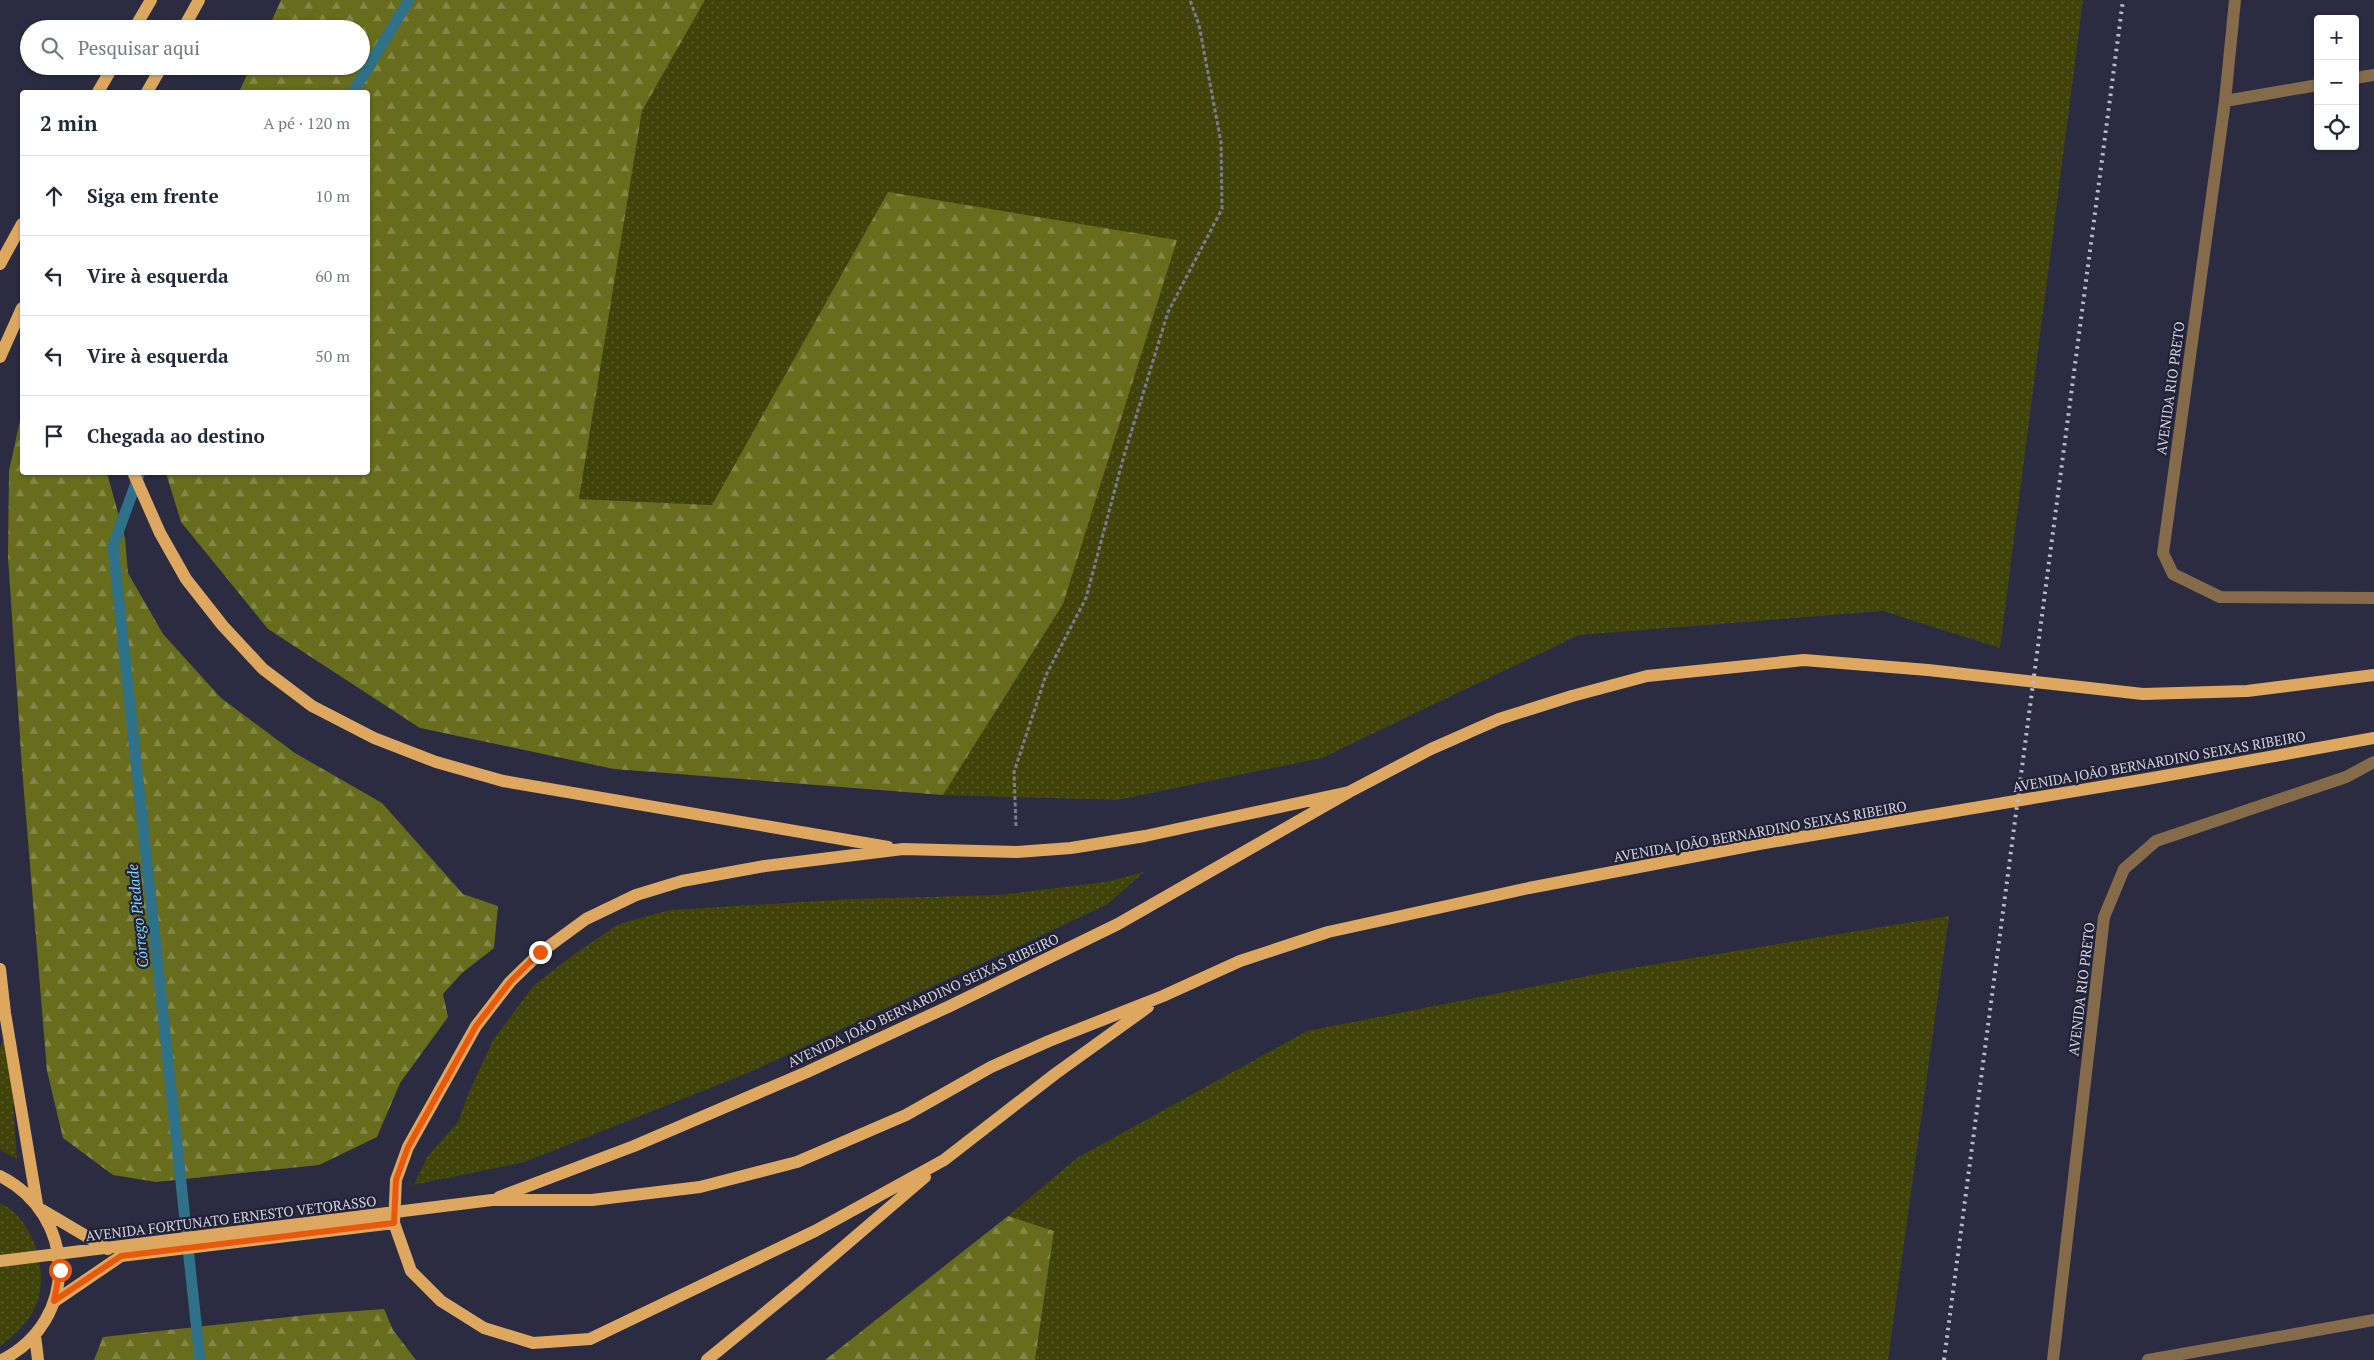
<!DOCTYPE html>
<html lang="pt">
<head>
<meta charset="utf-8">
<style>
  body { margin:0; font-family:"PT Serif",serif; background:#f6f6f7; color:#1f2937 }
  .controls { position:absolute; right:15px; top:15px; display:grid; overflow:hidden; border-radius:5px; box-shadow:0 1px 4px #0004 }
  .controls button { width:45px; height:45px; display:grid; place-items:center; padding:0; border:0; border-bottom:1px solid #e0e1e3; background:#fff; color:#1f2937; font:25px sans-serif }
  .stop { position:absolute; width:15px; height:15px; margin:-11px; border:4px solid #ea580c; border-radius:50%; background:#fff }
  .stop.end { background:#ea580c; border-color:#fff; box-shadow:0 1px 5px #0008 }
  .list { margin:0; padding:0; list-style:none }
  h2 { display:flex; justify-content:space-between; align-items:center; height:65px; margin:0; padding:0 20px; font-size:21px }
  h2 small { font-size:16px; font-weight:400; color:#747a83 }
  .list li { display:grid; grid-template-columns:32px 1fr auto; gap:15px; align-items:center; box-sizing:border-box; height:80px; padding:0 20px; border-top:1px solid #e0e1e3 }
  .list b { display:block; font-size:19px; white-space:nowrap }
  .list em { font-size:16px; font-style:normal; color:#747a83 }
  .icon { flex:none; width:28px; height:28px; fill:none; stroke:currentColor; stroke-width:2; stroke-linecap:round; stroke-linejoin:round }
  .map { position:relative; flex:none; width:2374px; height:1360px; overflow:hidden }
  .search { position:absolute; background:#fff; box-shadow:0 1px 4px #0004; left:20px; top:20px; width:350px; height:55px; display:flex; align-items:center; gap:12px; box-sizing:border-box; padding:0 18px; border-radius:28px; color:#747a83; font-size:19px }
  .panel { position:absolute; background:#fff; box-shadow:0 1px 4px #0004; left:20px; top:90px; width:350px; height:385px; border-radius:5px }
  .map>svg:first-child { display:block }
</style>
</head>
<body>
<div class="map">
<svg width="2374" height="1360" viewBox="0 0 2374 1360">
  <defs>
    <pattern id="grass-dots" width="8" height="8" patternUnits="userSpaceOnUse" patternTransform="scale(1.25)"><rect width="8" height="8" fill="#40440a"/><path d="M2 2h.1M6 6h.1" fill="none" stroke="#5b5e2d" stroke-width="1.8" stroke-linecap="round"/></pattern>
    <pattern id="forest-firs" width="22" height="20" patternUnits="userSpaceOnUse" patternTransform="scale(1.25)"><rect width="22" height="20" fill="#676d1c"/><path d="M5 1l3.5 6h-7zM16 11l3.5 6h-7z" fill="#838848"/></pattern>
  </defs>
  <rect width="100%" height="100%" fill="#2b2b41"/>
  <path fill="url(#grass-dots)" d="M705 0H2083L2000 648 1883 611 1579 635 1322 758 1117 800 943 795 1063 604 888 192 712 505 579 499 642 111Z
    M1144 872 1108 904 748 1073 525 1162 414 1185 427 1157 458 1122 469 1092 493 1040 534 985 576 953 619 924 670 910 851 899 1000 895 1106 882Z
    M1949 916 1888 1360H1035L1054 1231 1008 1216 1077 1158 1307 1031 1608 972Z
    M8 1034 17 1159 0 1150V1047Z
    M0 1203C33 1218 49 1270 37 1303 29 1322 16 1335 0 1346Z"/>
  <path fill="url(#forest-firs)" d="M281 0H705L642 111 579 499 712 505 888 192 1177 240 1063 604 943 795 614 769 420 728 268 629 181 522 166 473 368 472V92H239L251 66H361V29H268Z
    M22 411V472L107 473 125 538 128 573 163 634 221 698 295 753 382 803 463 894 498 906 494 948 462 973 443 994 448 1017 400 1083 377 1137 319 1165 156 1182 113 1175 63 1138 47 1071 22 768 8 557 9 471Z
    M1008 1216 1054 1231 1035 1360H825Z
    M384 1309 393 1330 416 1360H94L103 1337 316 1314Z"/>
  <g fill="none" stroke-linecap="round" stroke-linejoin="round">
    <path stroke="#2e7189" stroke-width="11" d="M353 92 409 0
      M140 472 113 546 200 1360"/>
    <path stroke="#7c7c8f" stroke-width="3" stroke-dasharray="4 2.5" stroke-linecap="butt" d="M1016 826 1014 772 1046 675 1086 598 1123 459 1168 312 1222 209 1221 142 1199 25 1190 0"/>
    <path stroke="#856b4a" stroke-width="12" d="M2235 0 2225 101 2163 553 2173 574 2220 597 2374 598
      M2355 78 2374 75
      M2225 101 2318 85
      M2053 1360 2104 917 2124 869 2156 841 2346 777 2374 762
      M2148 1360 2374 1320"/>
    <path stroke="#dda760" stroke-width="12" d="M134 29 151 0
      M183 29 199 0
      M98 92 113 66
      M147 92 162 66
      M0 264 22 224
      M0 357 22 308
      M133 472 160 533 186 579 223 626 263 669 312 706 374 738 436 762 503 781 888 847
      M0 969 5 1013 37 1204
      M1148 1007 1055 1074 944 1160 815 1231 590 1339 533 1343 484 1328 441 1301 411 1271 394 1223 396 1180 408 1147 476 1026 510 982 541 952 586 919 636 895 682 881 765 866 903 849 1017 852 1071 848 1145 836 1349 792
      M0 1176C77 1215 80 1320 2 1360
      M499 1197 634 1146 807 1072 950 1006 1118 924 1349 792 1431 749 1499 719 1572 696 1647 676 1804 660 1928 670 2143 694 2247 691 2374 675
      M42 1210 108 1249
      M0 1261 492 1200H592L700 1187 797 1162 906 1115 991 1067 1049 1041 1163 996 1240 961 1328 932 1529 888 1759 844 2147 779 2374 738
      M55 1301 121 1256 394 1223
      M35 1335 38 1360
      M707 1360 800 1284 925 1177"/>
    <path stroke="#bbbbcb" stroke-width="4" stroke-dasharray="2.5 5" stroke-linecap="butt" d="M1944 1360 2123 0"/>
  </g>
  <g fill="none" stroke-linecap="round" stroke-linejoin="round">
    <path stroke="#ea580c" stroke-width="6" d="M60 1270 54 1301 121 1256 394 1223 396 1180 408 1147 476 1026 510 982 540 952"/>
  </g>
  <g text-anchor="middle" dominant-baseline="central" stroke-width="4.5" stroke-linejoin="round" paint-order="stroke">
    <g font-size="14" fill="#d2d2e1" stroke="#222136">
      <text transform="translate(2170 388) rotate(-82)">AVENIDA RIO PRETO</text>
      <text transform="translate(2159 761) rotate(-10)">AVENIDA JOÃO BERNARDINO SEIXAS RIBEIRO</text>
      <text transform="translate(1760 831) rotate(-10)">AVENIDA JOÃO BERNARDINO SEIXAS RIBEIRO</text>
      <text transform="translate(2081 989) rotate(-83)">AVENIDA RIO PRETO</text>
      <text transform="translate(923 1000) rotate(-25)">AVENIDA JOÃO BERNARDINO SEIXAS RIBEIRO</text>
      <text transform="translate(231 1218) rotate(-7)">AVENIDA FORTUNATO ERNESTO VETORASSO</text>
    </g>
    <g font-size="15" font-style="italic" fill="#84d9fb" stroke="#222136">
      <text transform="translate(137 916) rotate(-96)">Córrego Piedade</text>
    </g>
  </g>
</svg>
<div class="controls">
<button>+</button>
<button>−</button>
<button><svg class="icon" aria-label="locate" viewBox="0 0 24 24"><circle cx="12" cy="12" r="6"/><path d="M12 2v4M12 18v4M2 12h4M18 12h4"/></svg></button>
</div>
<div class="stop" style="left:60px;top:1270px"></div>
<div class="stop end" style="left:540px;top:952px"></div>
<div class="search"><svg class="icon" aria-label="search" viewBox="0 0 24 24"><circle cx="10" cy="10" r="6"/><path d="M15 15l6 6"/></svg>Pesquisar aqui</div>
<section class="panel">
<h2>2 min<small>A pé · 120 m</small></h2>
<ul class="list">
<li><svg class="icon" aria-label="ahead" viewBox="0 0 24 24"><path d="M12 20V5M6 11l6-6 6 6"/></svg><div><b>Siga em frente</b></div><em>10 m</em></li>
<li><svg class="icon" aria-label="left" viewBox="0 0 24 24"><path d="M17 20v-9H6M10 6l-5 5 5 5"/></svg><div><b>Vire à esquerda</b></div><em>60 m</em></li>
<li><svg class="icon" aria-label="left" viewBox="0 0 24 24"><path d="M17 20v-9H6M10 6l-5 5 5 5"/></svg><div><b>Vire à esquerda</b></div><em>50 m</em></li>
<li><svg class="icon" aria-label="arrive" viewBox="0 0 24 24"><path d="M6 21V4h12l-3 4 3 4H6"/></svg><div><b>Chegada ao destino</b></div></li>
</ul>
</section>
</div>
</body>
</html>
